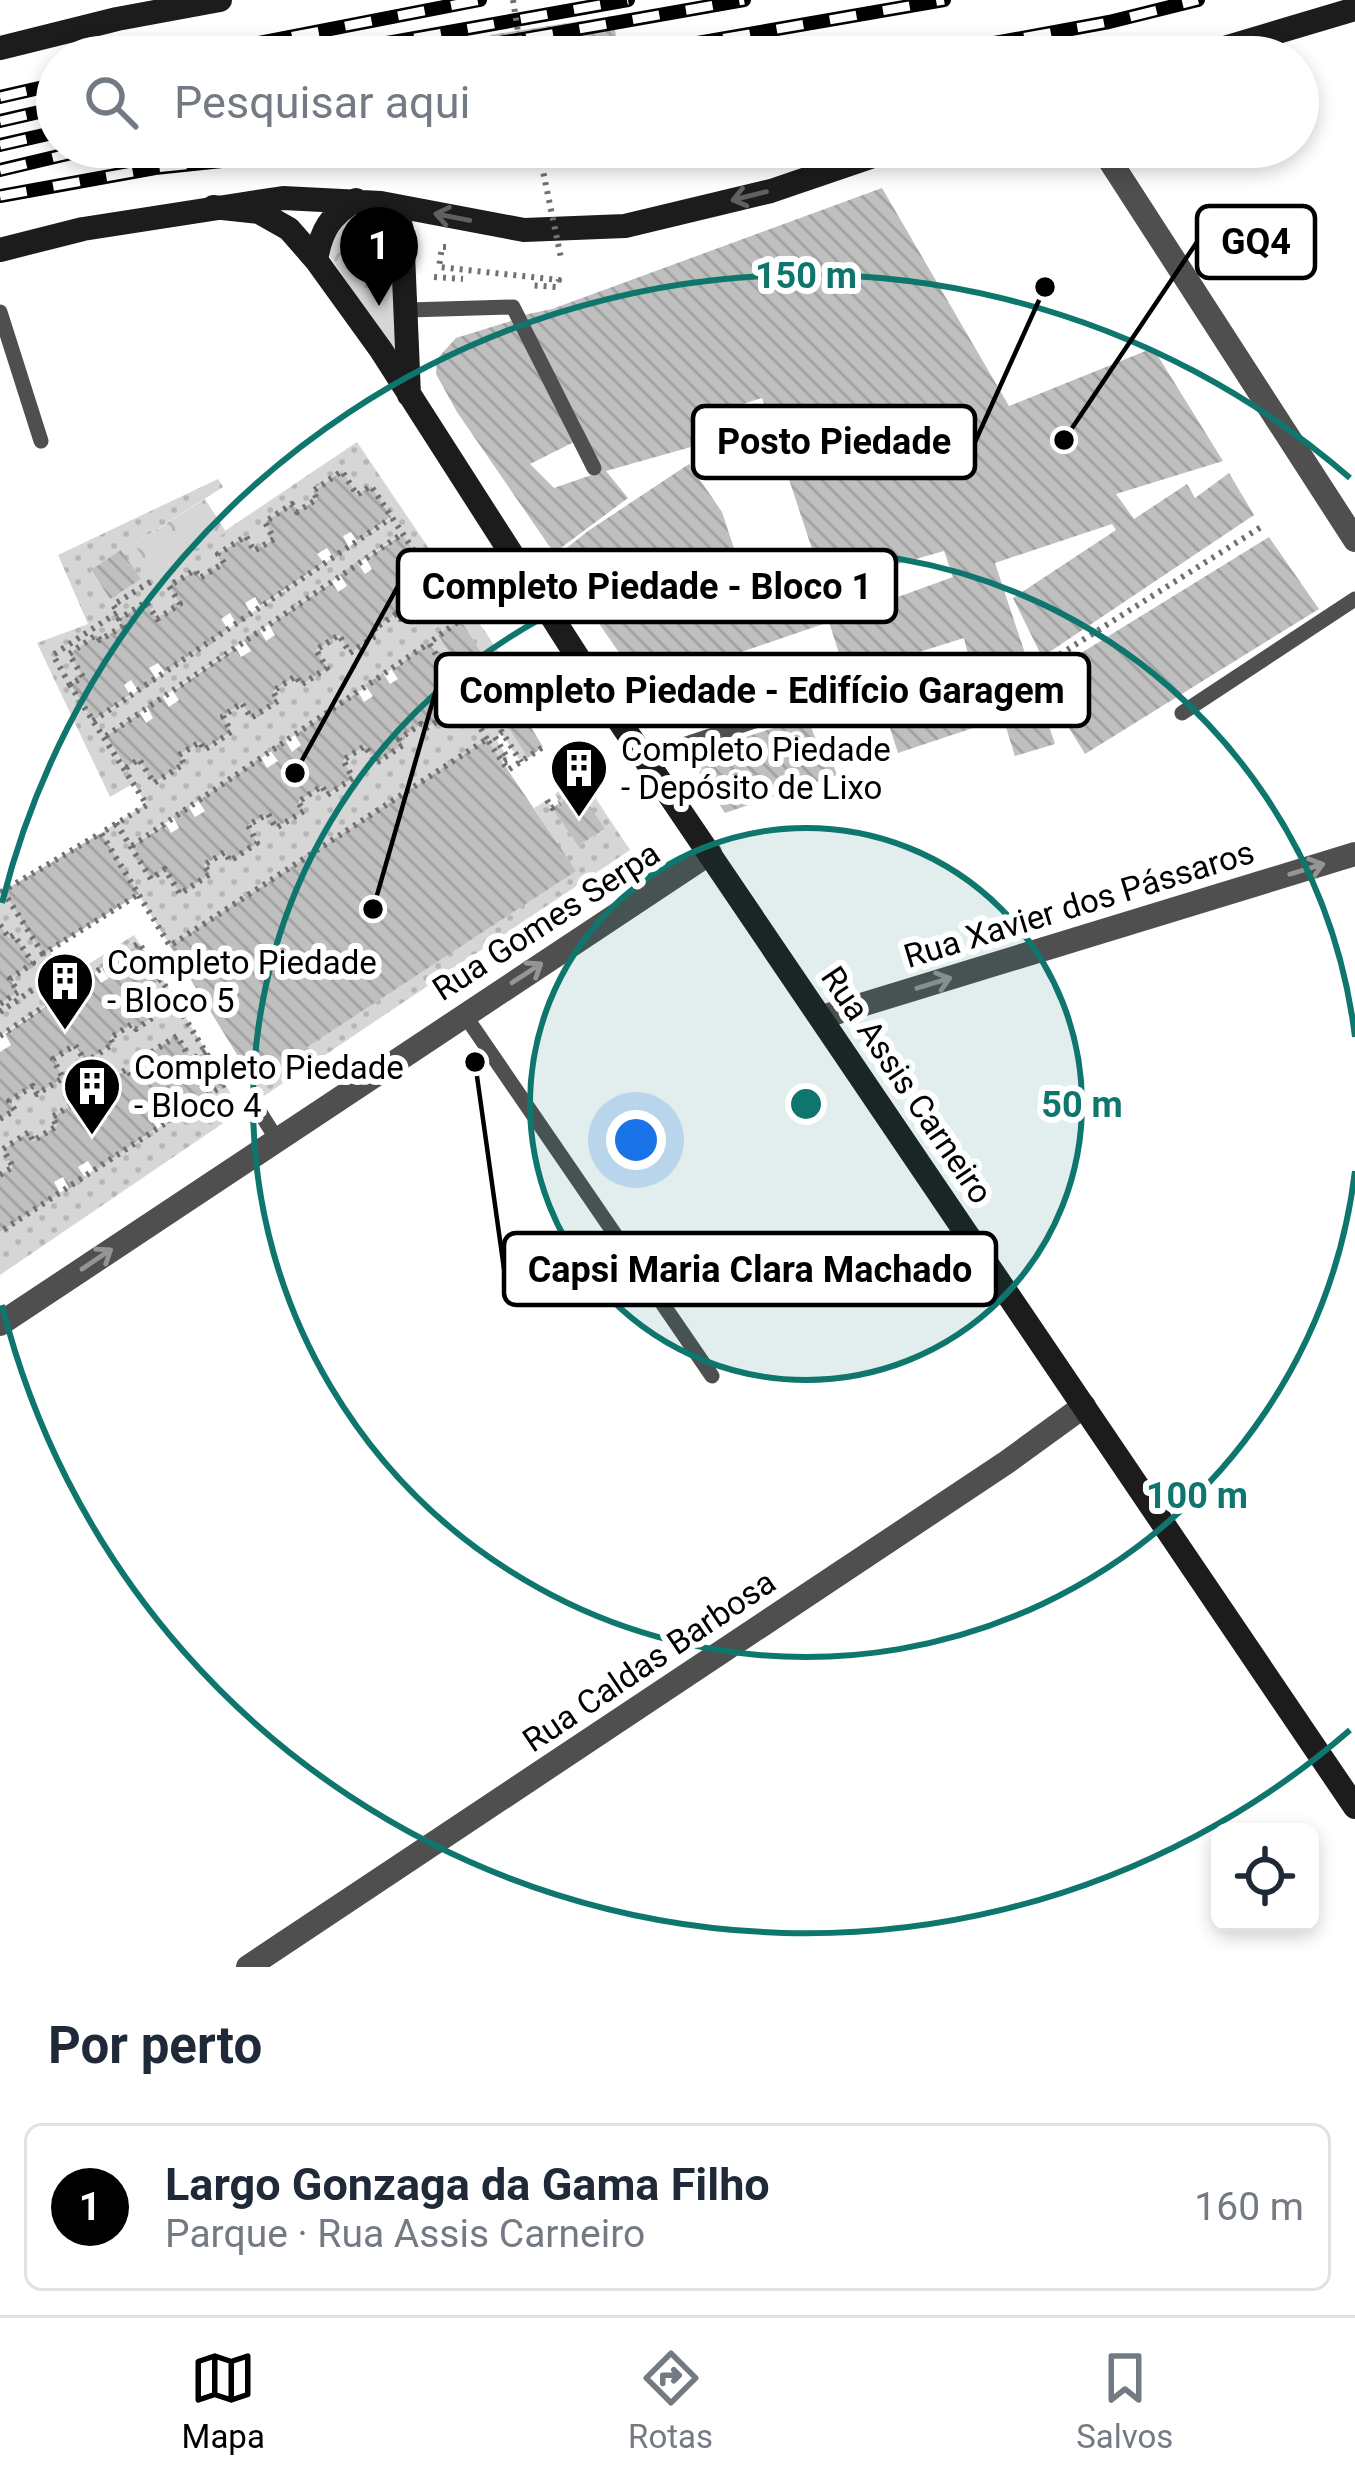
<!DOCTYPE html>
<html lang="pt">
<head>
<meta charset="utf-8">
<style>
  body { margin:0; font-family:Roboto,sans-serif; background:#f6f6f7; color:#1f2937 }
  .controls { position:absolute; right:36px; bottom:36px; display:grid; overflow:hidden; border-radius:18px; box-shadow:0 6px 18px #0003 }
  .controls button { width:108px; height:108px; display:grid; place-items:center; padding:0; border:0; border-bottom:3px solid #e0e1e3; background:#fff; color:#1f2937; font:60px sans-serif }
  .you { position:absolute; left:636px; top:1140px; width:42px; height:42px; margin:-30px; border:9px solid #fff; border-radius:50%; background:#1a73e8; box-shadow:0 0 0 18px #1a73e833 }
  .badge { display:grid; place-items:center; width:78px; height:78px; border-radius:50%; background:#000; color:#fff; font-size:39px; font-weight:700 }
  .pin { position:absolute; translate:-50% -99px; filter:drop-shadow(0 3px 6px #0008) }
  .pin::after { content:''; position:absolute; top:63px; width:42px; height:36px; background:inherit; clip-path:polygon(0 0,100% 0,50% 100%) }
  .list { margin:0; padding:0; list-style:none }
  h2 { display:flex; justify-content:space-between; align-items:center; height:156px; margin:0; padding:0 48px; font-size:51px }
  h2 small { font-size:39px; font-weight:400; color:#747a83 }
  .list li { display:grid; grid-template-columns:78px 1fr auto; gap:36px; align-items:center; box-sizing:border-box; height:168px; margin:0 24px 24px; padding:0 24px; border:3px solid #e0e1e3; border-radius:18px }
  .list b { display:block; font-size:45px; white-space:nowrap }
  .list p { margin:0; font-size:39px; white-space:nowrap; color:#747a83 }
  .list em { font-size:39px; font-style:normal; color:#747a83 }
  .icon { flex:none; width:66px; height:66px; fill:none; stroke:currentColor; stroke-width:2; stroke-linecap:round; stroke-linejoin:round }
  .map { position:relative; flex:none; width:1355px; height:1967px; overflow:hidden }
  .search { position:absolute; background:#fff; box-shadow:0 6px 18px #0003; left:36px; right:36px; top:36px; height:132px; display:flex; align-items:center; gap:30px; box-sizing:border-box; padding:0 42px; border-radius:66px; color:#747a83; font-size:45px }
  .sheet { height:348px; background:#fff }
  nav { display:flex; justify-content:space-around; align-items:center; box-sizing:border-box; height:168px; border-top:3px solid #e0e1e3; background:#fff; font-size:33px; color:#747a83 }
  nav a { display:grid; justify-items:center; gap:6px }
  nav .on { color:#000 }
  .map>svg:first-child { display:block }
</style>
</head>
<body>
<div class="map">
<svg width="1355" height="1967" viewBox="0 0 1355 1967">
  <defs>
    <pattern id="grass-dots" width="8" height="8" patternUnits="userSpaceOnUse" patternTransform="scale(3)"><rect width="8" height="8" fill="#d6d6d6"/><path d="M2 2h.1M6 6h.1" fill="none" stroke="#b6b6b6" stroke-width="1.8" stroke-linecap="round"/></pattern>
    <pattern id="park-crowns" width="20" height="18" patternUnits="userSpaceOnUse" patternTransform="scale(3)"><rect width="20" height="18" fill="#d6d6d6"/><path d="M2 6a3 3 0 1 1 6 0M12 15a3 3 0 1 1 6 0" fill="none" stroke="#b6b6b6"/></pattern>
    <pattern id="building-back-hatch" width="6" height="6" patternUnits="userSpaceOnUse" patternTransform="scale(3)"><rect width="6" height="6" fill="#bfbfbf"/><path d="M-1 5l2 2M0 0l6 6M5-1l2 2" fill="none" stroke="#a2a2a2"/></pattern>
  </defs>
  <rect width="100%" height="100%" fill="#fff"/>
  <path fill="url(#grass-dots)" fill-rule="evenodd" d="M357 442 538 710 510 728 528 758 521 762 501 733 495 737 508 759 503 762 487 739 170 946 101 833 146 804 134 783 110 797 37 643 88 624 58 555 218 479 223 487 134 544 155 578ZM341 472 357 495 371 487 391 518 93 721 70 686 83 677 69 654 96 635 100 640 123 626 120 619 146 602 157 619 180 604 170 586 194 570 200 578 224 563 219 553 245 537 254 551 274 539 266 522 292 504 297 512 317 499 313 490ZM401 534 425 568 413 577 427 601 400 619 396 614 374 629 377 635 350 652 339 635 316 650 326 667 296 676 273 691 277 701 251 718 242 703 223 716 230 733 205 750 200 742 179 755 183 764 155 783 139 759 125 768 106 736ZM121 551 140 578 110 598 91 571ZM459 620 491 666 470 681 439 636ZM429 644 439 688 453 711 426 729 421 724 399 739 402 746 376 763 365 746 343 760 352 779 328 795 322 786 298 802 303 811 277 828 268 814 248 825 256 843 230 860 225 852 204 865 209 874 181 893 165 869 151 878 132 846Z
    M581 776 630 850 264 1096 254 1082 575 871 534 808 547 800 578 846 604 830 560 803 555 794Z
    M0 887 43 953 49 950 67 978 134 935 139 943 0 1036V1004L18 992 10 979 32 963 15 936 9 938 0 925Z
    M162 978 206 1051 191 1060 176 1037 152 1064 132 1077 126 1069 100 1086 108 1103 88 1115 79 1100 53 1117 57 1126 33 1141 28 1133 3 1148 13 1167 0 1175V1119L14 1110 9 1101 33 1086 38 1094 62 1078 53 1059 75 1045 87 1062 113 1044 110 1038 132 1024 137 1029 164 1010 150 987Z
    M225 1084 241 1111 0 1275V1232Z"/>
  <path fill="url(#park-crowns)" d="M368 211 390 227 398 359 327 252C331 228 345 216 368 211Z
    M205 499 226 532 155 579 134 544Z"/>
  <path fill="url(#building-back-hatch)" d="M613 16 619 57H494L490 35Z
    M507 147H602V150L509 164Z
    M882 188 1009 406 1153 348 1223 461 1116 494 1134 519 1187 484 1195 498 1229 473 1254 515 1042 657 1013 598 1116 530 1112 524 995 563 1055 744 1015 756 1003 718 898 753 878 691 971 667 964 638 846 675 829 622 953 577 944 551 824 585 762 398 698 418 705 443 606 471 628 498 554 553 457 412 436 374 437 359 456 338 517 319 578 440 530 464 554 488 600 472 580 423 524 315 552 309Z
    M689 464 722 512 754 609 818 591 829 622 642 686 554 558 588 531Z
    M342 471 357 495 371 486 391 517 357 541 351 532 343 536 349 548 334 559 327 548 317 554 324 563 260 606 255 597 245 603 252 615 237 625 230 613 221 619 228 629 165 672 158 663 149 668 157 680 139 692 131 680 124 685 130 695 93 721 70 685 83 677 69 654 96 635 100 640 123 626 119 619 146 602 157 619 180 604 169 586 195 570 200 578 224 563 218 554 246 536 254 551 274 539 265 522 292 504 297 512 317 499 313 491Z
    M402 534 426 569 413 577 428 601 400 619 396 614 374 629 377 635 350 653 339 635 316 650 327 668 301 685 296 676 273 691 278 701 251 718 242 703 223 716 231 732 204 750 200 742 179 755 184 764 154 783 139 759 126 768 106 736 140 713 146 723 153 718 147 706 162 696 169 707 179 700 173 691 236 648 241 657 251 651 244 640 259 629 266 641 275 635 269 625 332 582 338 592 347 586 340 575 357 562 365 574 372 569 366 559Z
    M1269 537 1319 609 1085 754 1039 679Z
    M121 550 141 579 110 599 91 570Z
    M460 620 491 667 469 681 438 635Z
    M429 643 452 679 439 688 454 711 425 729 421 724 399 739 403 745 376 763 365 746 343 760 353 778 327 795 322 786 298 802 304 811 276 828 268 814 248 825 257 843 230 861 225 852 204 865 210 874 180 894 165 869 151 879 132 846 166 824 171 833 179 828 173 816 188 806 195 817 205 811 198 801 261 758 267 768 278 761 270 750 285 740 292 752 301 745 295 735 358 692 364 702 373 696 365 685 383 673 390 684 398 679 392 670Z
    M807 717 822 755 829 753 837 775 725 813 688 756Z
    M526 719 543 747 528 758 509 728Z
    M487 739 576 871 254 1082 170 946Z
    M579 790 605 829 578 846 552 808Z
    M101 833 139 894 43 954 3 891Z
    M0 925 9 938 14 935 33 963 10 979 18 992 0 1004Z
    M139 943 162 978 150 987 164 1010 136 1029 132 1024 110 1038 113 1044 86 1062 75 1045 53 1059 63 1078 37 1094 33 1086 9 1101 15 1110 0 1119V1052L11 1045 5 1034 68 991 75 1001 84 995 76 984 94 972 101 983 109 978 102 969Z
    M177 1036 191 1060 206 1051 225 1084 191 1106 185 1097 177 1102 184 1114 168 1124 161 1113 151 1119 157 1128 94 1171 88 1161 78 1167 85 1178 69 1189 63 1177 54 1182 60 1193 0 1232V1175L13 1167 3 1149 29 1132 33 1141 57 1126 52 1117 80 1100 88 1115 108 1103 100 1086 127 1069 132 1077 152 1064 147 1055Z"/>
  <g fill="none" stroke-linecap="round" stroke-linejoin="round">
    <path stroke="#717171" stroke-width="6" stroke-dasharray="3 6" stroke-linecap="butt" d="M446 247H442L439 267 559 280 556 287 529 285
      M434 277 463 279
      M1037 669 1261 527
      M70 685 53 655 118 612 113 605 155 579
      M93 721 391 518
      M106 736 402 534
      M487 739 429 643 460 620 371 486 357 495 342 471 313 491 317 499 297 512 292 504 265 522 274 539 254 551 246 536 218 554 224 563 200 578 195 570 169 586 180 604 157 619 146 602 119 619 123 626 100 640 96 635 69 654 83 677 70 685 147 805 101 833 170 946 487 739 508 770 543 747
      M504 761 508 759 495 737 502 732 521 762
      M126 768 139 759 154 783 184 764 179 755 200 742 204 750 231 732 223 716 242 703 251 718 278 701 273 691 296 676 301 685 327 668 316 650 339 635 350 653 377 635 374 629 396 614 400 619 428 601 413 577 426 569
      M547 800 552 808 560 803
      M116 823 151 879 165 869 180 894 210 874 204 865 225 852 230 861 257 843 248 825 268 814 276 828 304 811 298 802 322 786 327 795 353 778 343 760 365 746 376 763 403 745 399 739 421 724 425 729 454 711 439 688 452 679
      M132 846 429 643
      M0 925 9 938 14 935 33 963 10 979 18 992 0 1004
      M43 954 3 891 101 833
      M0 1012 56 974 43 954 139 894
      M0 1036 139 943 225 1084 0 1232
      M0 1119 15 1110 9 1101 33 1086 37 1094 63 1078 53 1059 75 1045 86 1062 113 1044 110 1038 132 1024 136 1029 164 1010 150 987 162 978
      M0 1175 13 1167 3 1149 29 1132 33 1141 57 1126 52 1117 80 1100 88 1115 108 1103 100 1086 127 1069 132 1077 152 1064 147 1055 177 1036 191 1060 206 1051"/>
    <path stroke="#4f4f4f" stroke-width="15" d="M408 310 513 307 594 468
      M0 312 41 441
      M1182 713 1355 599
      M644 758 868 683
      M464 1014 712 1376
      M254 1103 276 1138"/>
    <path stroke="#4f4f4f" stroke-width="24" d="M1101 147 1355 540
      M822 1017 1355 854
      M0 1324 710 853
      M248 1967 1007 1462 1084 1406"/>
    <path stroke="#1c1c1c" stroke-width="24" d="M0 48 117 19 220 0
      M1194 57 1355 9
      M382 204 399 220 402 230 409 395
      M213 207 259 212 289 229 316 260 381 350 607 703 1355 1807
      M0 250 83 229 283 198 381 203 524 230 625 226 771 191 900 147
      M316 260C321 231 330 215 356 200"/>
    <g stroke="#000" stroke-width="14">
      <path id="rail" d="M186 57 480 0
        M308 57 628 0
        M420 57 744 0
        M617 57 944 0
        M918 57 1109 22 1198 0
        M0 97 57 84
        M0 121 57 108
        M0 145 57 132
        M0 170 97 147
        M0 196 155 168 355 147"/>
    </g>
    <use href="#rail" stroke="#fff" stroke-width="9" stroke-dasharray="27" stroke-linecap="butt"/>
    <path stroke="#717171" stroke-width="6" stroke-dasharray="3 6" stroke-linecap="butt" d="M513 0 522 57
      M538 147 561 258"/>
  </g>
  <defs><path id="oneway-shaft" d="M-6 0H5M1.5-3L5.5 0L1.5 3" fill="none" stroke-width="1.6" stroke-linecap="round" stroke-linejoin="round" transform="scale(3)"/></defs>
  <g stroke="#606060">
    <use href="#oneway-shaft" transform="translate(749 196) rotate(166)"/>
    <use href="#oneway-shaft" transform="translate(452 217) rotate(-169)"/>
  </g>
  <g stroke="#959595">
    <use href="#oneway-shaft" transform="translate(1307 869) rotate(-17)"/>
    <use href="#oneway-shaft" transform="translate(527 973) rotate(-33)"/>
    <use href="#oneway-shaft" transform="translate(934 983) rotate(-17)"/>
    <use href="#oneway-shaft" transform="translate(97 1259) rotate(-34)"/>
  </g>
  <circle cx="806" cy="1104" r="276" fill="#0f766e" fill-opacity=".12"/>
  <g fill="none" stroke="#0f766e" stroke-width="6">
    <circle cx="806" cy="1104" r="276"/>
    <path d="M1355 1171A553 553 0 1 1 1355 1037"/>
    <path d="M1350 1730A829 829 0 0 1 2 1305M2 903A829 829 0 0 1 1350 478"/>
  </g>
  <defs>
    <g id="building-pin" transform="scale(3)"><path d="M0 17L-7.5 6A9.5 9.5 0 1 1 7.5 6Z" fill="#000" stroke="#fff"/><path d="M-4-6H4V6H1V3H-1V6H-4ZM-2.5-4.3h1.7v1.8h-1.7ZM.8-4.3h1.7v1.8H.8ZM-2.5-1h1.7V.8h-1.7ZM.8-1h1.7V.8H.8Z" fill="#fff"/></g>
  </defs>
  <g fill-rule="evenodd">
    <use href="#building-pin" x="579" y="768"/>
    <use href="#building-pin" x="65" y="981"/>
    <use href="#building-pin" x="92" y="1086"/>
  </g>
  <g text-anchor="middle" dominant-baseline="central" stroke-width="12" stroke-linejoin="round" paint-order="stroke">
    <g font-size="33" fill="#000" stroke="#fff" text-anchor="start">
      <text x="621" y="749">Completo Piedade<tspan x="621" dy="38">- Depósito de Lixo</tspan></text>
      <text x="107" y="962">Completo Piedade<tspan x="107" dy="38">- Bloco 5</tspan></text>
      <text x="134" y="1067">Completo Piedade<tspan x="134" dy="38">- Bloco 4</tspan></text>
    </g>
    <g font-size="33" fill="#000" stroke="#fff">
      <text transform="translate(1079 904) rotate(-17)">Rua Xavier dos Pássaros</text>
      <text transform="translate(546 921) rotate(-33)">Rua Gomes Serpa</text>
      <text transform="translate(907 1085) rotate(56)">Rua Assis Carneiro</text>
      <text transform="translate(649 1661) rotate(-34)">Rua Caldas Barbosa</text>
    </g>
  </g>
  <circle cx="806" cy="1104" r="18" fill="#0f766e" stroke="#fff" stroke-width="6"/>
  <g font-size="36" text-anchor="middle" font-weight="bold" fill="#0f766e" stroke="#fff" stroke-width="12" stroke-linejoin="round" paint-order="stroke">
    <text x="806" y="288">150 m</text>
    <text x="1082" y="1117">50 m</text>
    <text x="1197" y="1508">100 m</text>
  </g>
  <path fill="none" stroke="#000" stroke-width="4.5" d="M1064 440L1197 242M1045 287L975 442M295 773L398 586M373 909L436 690M475 1062L504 1269"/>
  <g fill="#000" stroke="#fff" stroke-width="4.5">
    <circle cx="1064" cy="440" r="12"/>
    <circle cx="1045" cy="287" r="12"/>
    <circle cx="295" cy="773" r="12"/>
    <circle cx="373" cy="909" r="12"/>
    <circle cx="475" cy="1062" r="12"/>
  </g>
  <g fill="#fff" stroke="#000" stroke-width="4.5">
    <rect x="1197" y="206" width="118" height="72" rx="12"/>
    <rect x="693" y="406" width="282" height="72" rx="12"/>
    <rect x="398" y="550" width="498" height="72" rx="12"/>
    <rect x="436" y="654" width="653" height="72" rx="12"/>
    <rect x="504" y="1233" width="492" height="72" rx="12"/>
  </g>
  <g font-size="36" text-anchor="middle" font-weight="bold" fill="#000">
    <text x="1256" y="254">GQ4</text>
    <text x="834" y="454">Posto Piedade</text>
    <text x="647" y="599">Completo Piedade - Bloco 1</text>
    <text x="762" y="703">Completo Piedade - Edifício Garagem</text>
    <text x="750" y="1282">Capsi Maria Clara Machado</text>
  </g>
</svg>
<div class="controls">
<button><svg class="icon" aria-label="locate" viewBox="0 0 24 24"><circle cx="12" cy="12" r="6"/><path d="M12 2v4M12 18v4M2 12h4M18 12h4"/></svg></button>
</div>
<div class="you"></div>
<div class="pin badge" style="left:379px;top:306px">1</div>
<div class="search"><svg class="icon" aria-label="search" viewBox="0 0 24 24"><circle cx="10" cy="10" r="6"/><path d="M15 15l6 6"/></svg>Pesquisar aqui</div>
</div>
<section class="sheet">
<h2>Por perto<small></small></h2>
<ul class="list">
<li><span class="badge">1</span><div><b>Largo Gonzaga da Gama Filho</b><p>Parque · Rua Assis Carneiro</p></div><em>160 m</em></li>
</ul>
</section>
<nav>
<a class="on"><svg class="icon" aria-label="map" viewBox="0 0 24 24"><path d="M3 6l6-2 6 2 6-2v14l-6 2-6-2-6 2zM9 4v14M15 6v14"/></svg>Mapa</a>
<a><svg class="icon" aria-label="directions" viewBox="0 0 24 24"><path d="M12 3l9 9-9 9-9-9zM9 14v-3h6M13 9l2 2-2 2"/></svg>Rotas</a>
<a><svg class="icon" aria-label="saved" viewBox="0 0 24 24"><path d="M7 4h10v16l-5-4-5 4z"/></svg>Salvos</a>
</nav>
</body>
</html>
